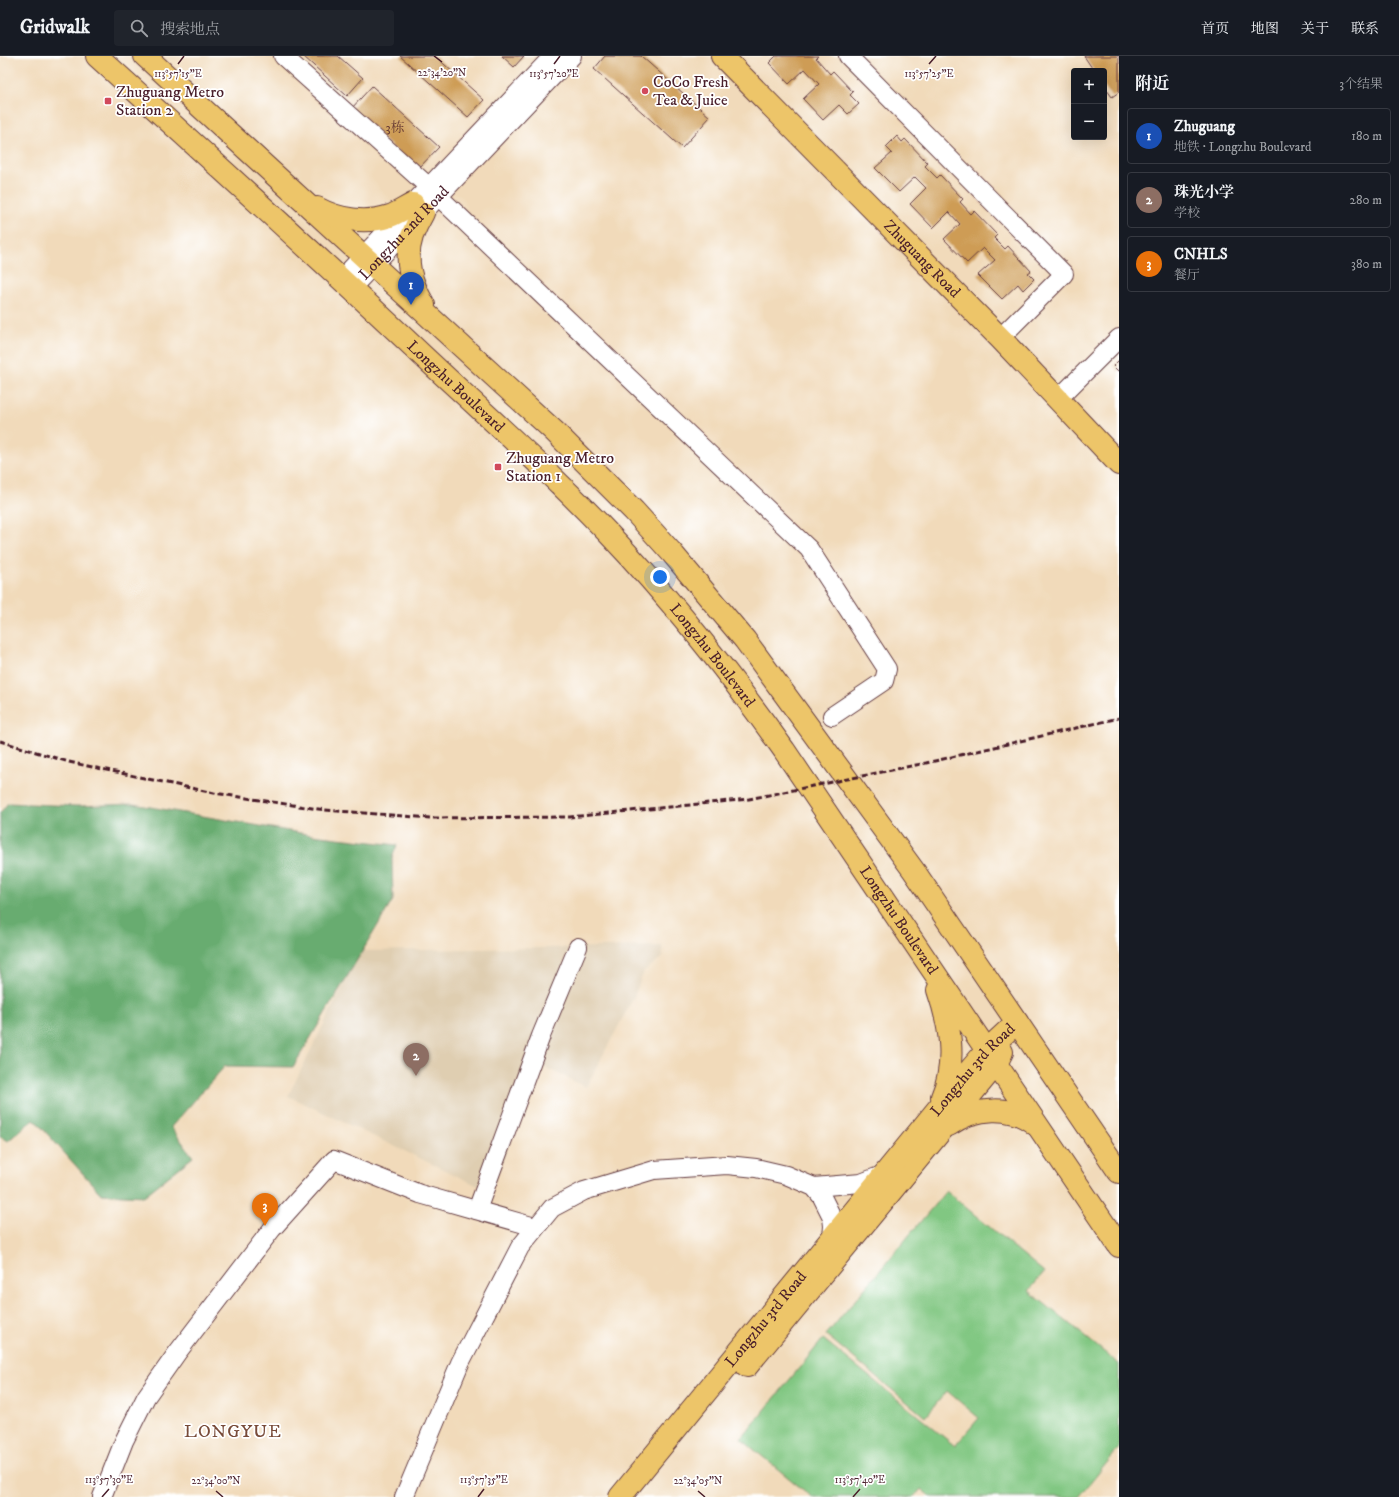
<!DOCTYPE html>
<html lang="zh">
<head>
<meta charset="utf-8">
<style>
  body { margin:0; font-family:"IM FELL DW Pica","Noto Serif SC",serif; background:#20242c; color:#f1f3f6 }
  .controls { position:absolute; right:12px; top:12px; display:grid; overflow:hidden; border-radius:4px; box-shadow:0 4px 16px #0002 }
  .controls button { width:36px; height:36px; display:grid; place-items:center; padding:0; border:0; border-bottom:1px solid #363941; background:#171b24; color:#f1f3f6; font:20px sans-serif }
  .you { position:absolute; left:660px; top:521px; width:14px; height:14px; margin:-10px; border:3px solid #fff; border-radius:50%; background:#1a73e8; box-shadow:0 0 0 6px #1a73e833 }
  .badge { display:grid; place-items:center; width:26px; height:26px; border-radius:50%; background:#8c9099; color:#fff; font-size:13px; font-weight:700 }
  .pin { position:absolute; translate:-50% -33px; filter:drop-shadow(0 1px 2px #0008) }
  .pin::after { content:''; position:absolute; top:21px; width:14px; height:12px; background:inherit; clip-path:polygon(0 0,100% 0,50% 100%) }
  .list { margin:0; padding:0; list-style:none }
  h2 { display:flex; justify-content:space-between; align-items:center; height:52px; margin:0; padding:0 16px; font-size:17px }
  h2 small { font-size:13px; font-weight:400; color:#9ea1a6 }
  .list li { display:grid; grid-template-columns:26px 1fr auto; gap:12px; align-items:center; box-sizing:border-box; height:56px; margin:0 8px 8px; padding:0 8px; border:1px solid #363941; border-radius:4px }
  .list b { display:block; font-size:15px; white-space:nowrap }
  .list p { margin:0; font-size:13px; white-space:nowrap; color:#9ea1a6 }
  .list em { font-size:13px; font-style:normal; color:#9ea1a6 }
  .icon { flex:none; width:22px; height:22px; fill:none; stroke:currentColor; stroke-width:2; stroke-linecap:round; stroke-linejoin:round }
  .map { position:relative; flex:none; width:1119px; height:1441px; overflow:hidden }
  header { display:flex; align-items:center; gap:24px; box-sizing:border-box; height:56px; padding:0 20px; background:#171b24; border-bottom:1px solid #363941 }
  header strong { font-size:19px }
  nav { display:flex; gap:22px; margin-inline-start:auto; font-size:14px }
  .search { width:280px; height:36px; background:#20242c; display:flex; align-items:center; gap:10px; box-sizing:border-box; padding:0 14px; border-radius:4px; color:#9ea1a6; font-size:15px }
  main { display:flex }
  aside { flex:1; background:#171b24 }
  .map>svg:first-child { display:block }
</style>
</head>
<body>
<header>
<strong>Gridwalk</strong>
<div class="search"><svg class="icon" aria-label="search" viewBox="0 0 24 24"><circle cx="10" cy="10" r="6"/><path d="M15 15l6 6"/></svg>搜索地点</div>
<nav><a>首页</a><a>地图</a><a>关于</a><a>联系</a></nav>
</header>
<main>
<div class="map">
<svg width="1119" height="1441" viewBox="0 0 1119 1441">
  <rect width="100%" height="100%" fill="#fff"/>
  <filter id="ink" filterUnits="userSpaceOnUse"><feTurbulence type="fractalNoise" baseFrequency=".025" numOctaves="2"/><feDisplacementMap in="SourceGraphic" scale="8" xChannelSelector="R" yChannelSelector="G"/><feConvolveMatrix kernelMatrix="1 2 1 2 8 2 1 2 1" color-interpolation-filters="sRGB"/></filter>
  <filter id="wash" filterUnits="userSpaceOnUse"><feTurbulence type="fractalNoise" baseFrequency=".012" numOctaves="4" result="noise"/><feDisplacementMap in="SourceGraphic" scale="16" xChannelSelector="R" yChannelSelector="G"/><feGaussianBlur stdDeviation="0.9" result="paint"/><feColorMatrix in="noise" values="0 0 0 0 0 0 0 0 0 0 0 0 0 0 0 0 0 1.4 0 .05"/><feComposite in="paint" operator="in"/></filter>
  <g filter="url(#wash)">
    <rect width="100%" height="100%" fill="#f1daba"/>
    <path fill="#dfceb1" d="M662 890 663 901 644 915 634 941 586 1031 540 1009 491 1136 288 1040 360 895Z"/>
    <path fill="#81c782" stroke="#667356" d="M946 1135 1044 1216 1029 1235 1119 1308V1392L1079 1441H931L921 1433 914 1441H812L741 1383 823 1283 955 1390 979 1362 947 1335 925 1361 826 1279Z"/>
    <path fill="#68ac70" stroke="#59664e" d="M8 747 77 750 133 748 312 779 397 789 392 802 393 844 293 1011 225 1010 171 1071 193 1101 144 1140 101 1138 34 1063 8 1085 0 1081V757Z"/>
    <g id="blocks">
      <path fill="#ce9c54" d="M303 0H338L363 22 347 40Z
        M400 0H435L484 44 468 61Z
        M502 0H524L514 11Z
        M605 0H641L710 61 682 92 594 13Z
        M776 0H818L816 2 830 18 833 15 853 36 850 39 859 48 848 58 839 49 823 64 803 43 819 28 805 13 789 28 769 7Z
        M1084 0H1119V36L1112 41 1104 30V15H1094Z
        M372 30 439 91 417 114 351 53Z
        M897 80 902 86 905 83 928 107 925 110 937 122 940 119 963 143 960 146 971 158 974 155 997 179 994 182 1005 193 1008 190 1031 215 1028 217 1034 223 1023 234 1018 228 1002 243 978 219 995 204 983 192 967 207 944 183 960 168 949 156 933 172 910 148 926 132 915 121 899 136 875 112 892 97 886 91Z
        M1119 304V316L1113 310Z"/>
    </g>
  </g>
  <g filter="url(#ink)">
    <use href="#blocks" fill-opacity="0" stroke="#633b40" stroke-width="1"/>
    <g fill="none" stroke-linecap="round" stroke-linejoin="round">
      <g stroke="#633b40" stroke-width="20">
        <g id="minor">
          <path d="M283 0 429 131"/>
          <path id="s1" d="M553 0 349 215 347 227 359 224 572 0"/>
          <path d="M848 0 1064 218 1000 282"/>
          <path d="M439 141 809 493 887 613 884 625 832 660"/>
          <path d="M1058 343 1119 282"/>
          <path d="M814 1131 861 1127 882 1119"/>
          <path d="M477 1154 541 980 578 891"/>
          <path d="M102 1441 124 1385 146 1341 177 1297 272 1173 334 1104 420 1138 535 1171"/>
          <path d="M404 1441 460 1307 520 1191 552 1152 584 1135 654 1114 727 1109 756 1112 786 1119 814 1131 822 1141 832 1161 833 1170 832 1182"/>
        </g>
      </g>
      <g stroke="#633b40" stroke-width="24">
        <g id="major">
          <path id="s2" d="M97 0C206 99 316 198 423 300 485 358 549 415 608 477 672 544 730 618 784 694L1119 1190"/>
          <path d="M145 0 554 375 634 455 672 497 745 584 914 815 1119 1116"/>
          <path id="s3" d="M722 0 1000 282 1119 408"/>
          <path d="M317 152C339 164 366 168 390 160 398 157 405 152 413 148"/>
          <path d="M423 157C419 164 415 172 412 180 404 205 411 227 424 249"/>
          <path d="M938 934C950 969 957 1006 942 1041"/>
          <path d="M949 1069C975 1051 1012 1048 1036 1069"/>
          <path d="M747 1310 996 1008 1002 996"/>
          <path id="s4" d="M620 1441 964 1021 987 994 1017 966"/>
        </g>
      </g>
      <use href="#minor" stroke="#fff" stroke-width="18"/>
      <use href="#major" stroke="#edc569" stroke-width="22"/>
      <path stroke="#4a1f2b" stroke-width="3" stroke-dasharray="6 3" stroke-linecap="butt" d="M0 685 69 706 214 737 325 754 430 762 570 761 749 743 926 707 1119 662"/>
    </g>
  </g>
  <path fill="none" stroke="#4a1f2b" stroke-width="1.5" d="M434 0 442 6M178 8 184 0M554 8 560 0M929 8 936 0M216 1435 223 1441M698 1435 705 1441M102 1441 109 1433M478 1441 484 1433M853 1441 860 1433"/>
  <g fill="#d1495b" stroke="#fff" stroke-width="1.5">
    <circle cx="645" cy="35" r="4"/>
    <rect x="104" y="41" width="8" height="8" rx="2"/>
    <rect x="494" y="407" width="8" height="8" rx="2"/>
  </g>
  <g text-anchor="middle" dominant-baseline="central" stroke-width="3.5" stroke-linejoin="round" paint-order="stroke">
    <g font-size="14" fill="#6b3e35">
      <text x="395" y="72">3栋</text>
    </g>
    <g font-size="16" fill="#4a1f2b" stroke="#fff" text-anchor="start">
      <text x="653" y="26">CoCo Fresh<tspan x="653" dy="18">Tea &amp; Juice</tspan></text>
      <text x="116" y="36">Zhuguang Metro<tspan x="116" dy="18">Station 2</tspan></text>
      <text x="506" y="402">Zhuguang Metro<tspan x="506" dy="18">Station 1</tspan></text>
    </g>
    <g font-size="16" fill="#4a1f2b" stroke="#fff">
      <text stroke="none"><textPath href="#s1" startOffset="386">Longzhu 2nd Road</textPath></text>
      <text stroke="none"><textPath href="#s3" startOffset="285">Zhuguang Road</textPath></text>
      <text stroke="none"><textPath href="#s2" startOffset="488">Longzhu Boulevard</textPath></text>
      <text stroke="none"><textPath href="#s2" startOffset="860">Longzhu Boulevard</textPath></text>
      <text stroke="none"><textPath href="#s2" startOffset="1184">Longzhu Boulevard</textPath></text>
      <text stroke="none"><textPath href="#s4" startOffset="554">Longzhu 3rd Road</textPath></text>
      <text stroke="none"><textPath href="#s4" startOffset="230">Longzhu 3rd Road</textPath></text>
    </g>
    <g font-size="18" letter-spacing="1" fill="#784b39" stroke="#fff">
      <text x="233" y="1376">LONGYUE</text>
    </g>
  </g>
  <g font-size="10" text-anchor="middle" fill="#4a1f2b" stroke="#fff" stroke-width="3.5" stroke-linejoin="round" paint-order="stroke">
    <text x="442" y="20">22°34'20"N</text>
    <text x="178" y="21">113°57'15"E</text>
    <text x="554" y="21">113°57'20"E</text>
    <text x="929" y="21">113°57'25"E</text>
    <text x="109" y="1427">113°57'30"E</text>
    <text x="484" y="1427">113°57'35"E</text>
    <text x="860" y="1427">113°57'40"E</text>
    <text x="216" y="1428">22°34'00"N</text>
    <text x="698" y="1428">22°34'05"N</text>
  </g>
</svg>
<div class="controls">
<button>+</button>
<button>−</button>
</div>
<div class="you"></div>
<div class="pin badge" style="left:411px;top:249px;background:#1a4fb4">1</div>
<div class="pin badge" style="left:416px;top:1020px;background:#8d6e63">2</div>
<div class="pin badge" style="left:265px;top:1170px;background:#e8710a">3</div>
</div>
<aside>
<h2>附近<small>3个结果</small></h2>
<ul class="list">
<li><span class="badge" style="background:#1a4fb4">1</span><div><b>Zhuguang</b><p>地铁 · Longzhu Boulevard</p></div><em>180 m</em></li>
<li><span class="badge" style="background:#8d6e63">2</span><div><b>珠光小学</b><p>学校</p></div><em>280 m</em></li>
<li><span class="badge" style="background:#e8710a">3</span><div><b>CNHLS</b><p>餐厅</p></div><em>380 m</em></li>
</ul>
</aside>
</main>
</body>
</html>
